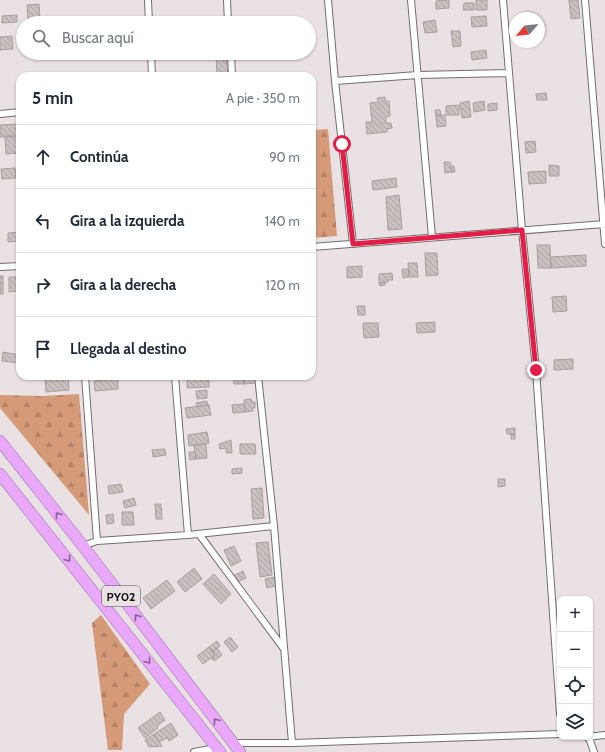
<!DOCTYPE html>
<html lang="es">
<head>
<meta charset="utf-8">
<style>
  body { margin:0; font-family:Cabin,sans-serif; background:#f2f2f3; color:#1f2937 }
  .controls { position:absolute; right:12px; bottom:12px; display:grid; overflow:hidden; border-radius:8px; box-shadow:0 1px 3px #0004 }
  .controls button { width:36px; height:36px; display:grid; place-items:center; padding:0; border:0; border-bottom:1px solid #e0e1e3; background:#fff; color:#1f2937; font:20px sans-serif }
  .compass { position:absolute; left:509px; top:12px; width:36px; height:36px; border-radius:50%; background:#fff; box-shadow:0 1px 3px #0004; rotate:242deg }
  .stop { position:absolute; width:12px; height:12px; margin:-9px; border:3px solid #e11d48; border-radius:50%; background:#fff }
  .stop.end { background:#e11d48; border-color:#fff; box-shadow:0 1px 4px #0008 }
  .list { margin:0; padding:0; list-style:none }
  h2 { display:flex; justify-content:space-between; align-items:center; height:52px; margin:0; padding:0 16px; font-size:17px }
  h2 small { font-size:13px; font-weight:400; color:#747a83 }
  .list li { display:grid; grid-template-columns:26px 1fr auto; gap:12px; align-items:center; box-sizing:border-box; height:64px; padding:0 16px; border-top:1px solid #e0e1e3 }
  .list b { display:block; font-size:15px; white-space:nowrap }
  .list em { font-size:13px; font-style:normal; color:#747a83 }
  .icon { flex:none; width:22px; height:22px; fill:none; stroke:currentColor; stroke-width:2; stroke-linecap:round; stroke-linejoin:round }
  .map { position:relative; flex:none; width:605px; height:752px; overflow:hidden }
  .search { position:absolute; background:#fff; box-shadow:0 1px 3px #0004; left:16px; top:16px; width:300px; height:44px; display:flex; align-items:center; gap:10px; box-sizing:border-box; padding:0 14px; border-radius:22px; color:#747a83; font-size:15px }
  .panel { position:absolute; background:#fff; box-shadow:0 1px 3px #0004; left:16px; top:72px; width:300px; height:308px; border-radius:12px }
  .map>svg:first-child { display:block }
</style>
</head>
<body>
<div class="map">
<svg width="605" height="752" viewBox="0 0 605 752">
  <defs>
    <pattern id="forest-firs" width="22" height="20" patternUnits="userSpaceOnUse"><rect width="22" height="20" fill="#d59a78"/><path d="M5 1l3.5 6h-7zM16 11l3.5 6h-7z" fill="#b68367"/></pattern>
    <pattern id="building-back-hatch" width="6" height="6" patternUnits="userSpaceOnUse"><rect width="6" height="6" fill="#c9c0c0"/><path d="M-1 5l2 2M0 0l6 6M5-1l2 2" fill="none" stroke="#aba4a4"/></pattern>
  </defs>
  <rect width="100%" height="100%" fill="#e9e1e4"/>
  <path fill="url(#forest-firs)" d="M328 129 337 236 312 238V130Z
    M79 394 89 515 0 408V395L42 396Z
    M101 615 150 684 124 714 122 750H108L92 623Z"/>
  <path fill="url(#building-back-hatch)" stroke="#a89f9f" d="M449 0V8L436 9V1Z
    M476 0H487V10H476Z
    M569 0H578L580 18 571 19Z
    M464 3H474V10H463Z
    M39 4 40 20 28 21 27 5Z
    M17 15V22L2 23V16Z
    M486 16 487 26 472 27 471 17Z
    M435 20 437 32 425 33 423 22Z
    M451 31H460L461 46 453 47Z
    M12 36 13 49 0 50V37Z
    M486 50 487 58 472 60 471 52Z
    M198 53H215L216 56 198 57Z
    M226 54 228 76H217L216 55Z
    M546 93 547 100H537L536 94Z
    M385 97V101H389L390 116 386 117V123H391L392 128 387 129V132L367 134 366 122H372L370 103 378 102 377 98Z
    M469 101 471 117 462 118 460 103Z
    M484 101 485 110 474 112 473 103Z
    M497 103V110L488 111V104Z
    M459 105V115H446V106Z
    M435 110H440L441 115 436 116Z
    M445 115 446 126 437 127 436 116Z
    M20 124V136L0 137V125Z
    M5 136H20V153L6 154Z
    M535 141 536 152 526 153 525 142Z
    M444 162H450L452 172 445 173Z
    M549 165 559 166V176H549Z
    M451 166H454L455 172H452Z
    M15 168 16 178 2 179 1 169Z
    M546 171V183L529 184 528 172Z
    M396 178 397 187 373 190 372 181Z
    M399 195 402 229 388 230 386 197Z
    M20 232V241L8 242V233Z
    M537 245H550L551 268H538Z
    M425 253H437L438 275 426 276Z
    M586 255V266L551 268 550 257Z
    M408 263H417L418 277H409Z
    M362 266V277L347 278V267Z
    M402 269H409V277L403 278Z
    M392 273 393 280H388V282L379 283V274Z
    M0 276H3V294H0Z
    M9 277H20V291L9 292Z
    M385 282V285L380 286 379 283Z
    M566 296 567 311 553 312 552 297Z
    M357 306H365V315H358Z
    M435 322V332L417 333 416 323Z
    M363 323H378L379 337 364 338Z
    M3 352 20 355V363L2 361Z
    M573 359V369L554 370V360Z
    M187 376H209V387L187 388Z
    M233 376H244V384H234Z
    M244 376H256V383L244 384Z
    M68 377 69 390 46 392 45 379Z
    M118 379V389L95 391 94 381Z
    M207 390V398L197 399 196 391Z
    M251 399 252 402H255V408H252L253 411 245 412 244 400Z
    M207 401 208 405 197 407 196 403Z
    M244 404 245 412 233 413 232 405Z
    M209 405 211 415 187 418 185 408Z
    M515 428V434H507L506 429Z
    M207 432 209 443 189 446 188 435Z
    M511 434H515V439H511Z
    M231 440 232 453H226V448L220 449 219 444Z
    M206 444 207 458 196 459 194 445Z
    M240 444H255L256 454H240Z
    M165 449 166 455 153 457 152 450Z
    M189 452H195L196 459 190 460Z
    M242 468V473L232 474V469Z
    M498 479H505V486L498 487Z
    M121 484 123 492 109 494 108 486Z
    M262 488 264 518 253 519 251 489Z
    M134 498 136 505 125 508 123 501Z
    M155 504H161L162 519H156Z
    M122 512H133L134 525H122Z
    M113 514 114 523 107 524 106 515Z
    M268 542 272 575 260 577 256 543Z
    M234 546 241 561 231 566 224 550Z
    M194 568 202 579 185 592 177 582Z
    M243 571 246 578 236 583 233 576Z
    M214 574 231 594 221 604 203 584Z
    M274 577 276 586 267 588 265 579Z
    M167 580 175 591 151 609 143 598Z
    M230 637 238 647 232 652 224 642Z
    M217 641 220 646 212 652 209 647Z
    M209 647 215 655 203 664 197 656Z
    M217 648 222 655 214 661 211 658 215 655 212 652Z
    M160 712 165 720 157 726 158 728 145 738 138 728Z
    M171 723 178 735 169 741 167 738 159 742 154 734Z
    M154 734 162 746 149 747 145 740Z"/>
  <g fill="none" stroke-linecap="round" stroke-linejoin="round">
    <g stroke="#746d70" stroke-width="8">
      <path id="street" d="M148 0 149 23
        M227 0 228 23
        M328 0 335 81 353 244
        M411 0 432 237
        M503 0 522 230 536 370 560 714
        M585 0 605 244
        M151 53 152 76
        M231 53 232 76
        M335 81 418 75 508 73
        M0 114 20 112
        M312 247 605 224
        M0 267 20 266
        M85 376 97 541
        M175 376 188 535
        M274 526 292 743
        M199 534 284 649
        M83 546 97 541 188 535 274 526 258 376
        M587 737 605 735
        M589 738 594 752
        M233 743H292L560 734
        M194 752 216 748"/>
    </g>
    <g stroke="#9d71a7" stroke-width="12">
      <path id="highway" d="M0 441 83 546 240 752
        M0 474 220 752"/>
    </g>
    <use href="#street" stroke="#fff" stroke-width="6"/>
    <use href="#highway" stroke="#eaa8fb" stroke-width="11"/>
  </g>
  <defs><path id="oneway-chevron" d="M-2-3.5L2.5 0L-2 3.5" fill="none" stroke-width="1.6" stroke-linecap="round" stroke-linejoin="round"/></defs>
  <g stroke="#87618f">
    <use href="#oneway-chevron" transform="translate(58 515) rotate(-128)"/>
    <use href="#oneway-chevron" transform="translate(68 559) rotate(52)"/>
    <use href="#oneway-chevron" transform="translate(137 617) rotate(-127)"/>
    <use href="#oneway-chevron" transform="translate(148 661) rotate(52)"/>
    <use href="#oneway-chevron" transform="translate(216 721) rotate(-127)"/>
  </g>
  <g fill="none" stroke-linecap="round" stroke-linejoin="round">
    <path stroke="#e11d48" stroke-width="5" d="M342 144 353 244 522 230 536 370"/>
  </g>
  <g text-anchor="middle" dominant-baseline="central" stroke-width="3" stroke-linejoin="round" paint-order="stroke">
    <rect fill="#e9e1e4" stroke="#504b4d" stroke-width="1" x="102" y="586" width="38" height="20" rx="3"/>
    <g font-size="12" font-weight="bold" fill="#0e0b0c">
      <text x="121" y="596">PY02</text>
    </g>
  </g>
</svg>
<div class="controls">
<button>+</button>
<button>−</button>
<button><svg class="icon" aria-label="locate" viewBox="0 0 24 24"><circle cx="12" cy="12" r="6"/><path d="M12 2v4M12 18v4M2 12h4M18 12h4"/></svg></button>
<button><svg class="icon" aria-label="layers" viewBox="0 0 24 24"><path d="M12 4l9 5-9 5-9-5zM3 14l9 5 9-5"/></svg></button>
</div>
<svg class="compass" viewBox="-18 -18 36 36"><path d="M0-13l5 13h-10z" fill="#e53935"/><path d="M0 13l5-13h-10z" fill="#747a83"/></svg>
<div class="stop" style="left:342px;top:144px"></div>
<div class="stop end" style="left:536px;top:370px"></div>
<div class="search"><svg class="icon" aria-label="search" viewBox="0 0 24 24"><circle cx="10" cy="10" r="6"/><path d="M15 15l6 6"/></svg>Buscar aquí</div>
<section class="panel">
<h2>5 min<small>A pie · 350 m</small></h2>
<ul class="list">
<li><svg class="icon" aria-label="ahead" viewBox="0 0 24 24"><path d="M12 20V5M6 11l6-6 6 6"/></svg><div><b>Continúa</b></div><em>90 m</em></li>
<li><svg class="icon" aria-label="left" viewBox="0 0 24 24"><path d="M17 20v-9H6M10 6l-5 5 5 5"/></svg><div><b>Gira a la izquierda</b></div><em>140 m</em></li>
<li><svg class="icon" aria-label="right" viewBox="0 0 24 24"><path d="M7 20v-9h11M14 6l5 5-5 5"/></svg><div><b>Gira a la derecha</b></div><em>120 m</em></li>
<li><svg class="icon" aria-label="arrive" viewBox="0 0 24 24"><path d="M6 21V4h12l-3 4 3 4H6"/></svg><div><b>Llegada al destino</b></div></li>
</ul>
</section>
</div>
</body>
</html>
